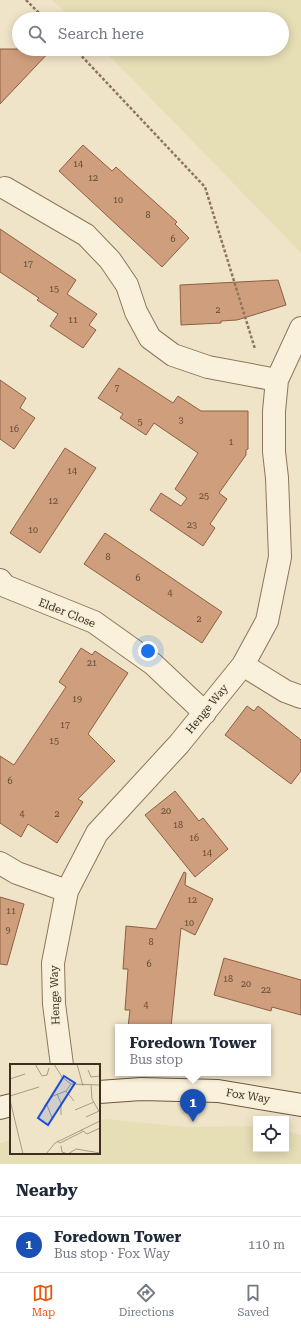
<!DOCTYPE html>
<html lang="en">
<head>
<meta charset="utf-8">
<style>
  body { margin:0; font-family:"Roboto Serif",serif; background:#f6f6f7; color:#1f2937 }
  .controls { position:absolute; right:12px; bottom:12px; display:grid; overflow:hidden; border-radius:0px; box-shadow:0 2px 10px #0003 }
  .controls button { width:36px; height:36px; display:grid; place-items:center; padding:0; border:0; border-bottom:1px solid #e0e1e3; background:#fff; color:#1f2937; font:20px sans-serif }
  .you { position:absolute; left:148px; top:651px; width:14px; height:14px; margin:-10px; border:3px solid #fff; border-radius:50%; background:#1a73e8; box-shadow:0 0 0 6px #1a73e833 }
  .badge { display:grid; place-items:center; width:26px; height:26px; border-radius:50%; background:#ea580c; color:#fff; font-size:13px; font-weight:700 }
  .pin { position:absolute; translate:-50% -33px; filter:drop-shadow(0 1px 2px #0008) }
  .pin::after { content:''; position:absolute; top:21px; width:14px; height:12px; background:inherit; clip-path:polygon(0 0,100% 0,50% 100%) }
  .popup { position:absolute; left:115px; top:1024px; width:156px; height:52px; box-sizing:border-box; display:grid; place-content:center; border-radius:0px; background:#fff; filter:drop-shadow(0 1px 3px #0005); font-size:13px; white-space:nowrap; color:#747a83 }
  .popup b { font-size:15px; color:#1f2937 }
  .popup::after { content:''; position:absolute; left:50%; top:100%; margin-left:-8px; border:8px solid transparent; border-top-color:#fff }
  .list { margin:0; padding:0; list-style:none }
  h2 { display:flex; justify-content:space-between; align-items:center; height:52px; margin:0; padding:0 16px; font-size:17px }
  h2 small { font-size:13px; font-weight:400; color:#747a83 }
  .list li { display:grid; grid-template-columns:26px 1fr auto; gap:12px; align-items:center; box-sizing:border-box; height:56px; padding:0 16px; border-top:1px solid #e0e1e3 }
  .list b { display:block; font-size:15px; white-space:nowrap }
  .list p { margin:0; font-size:13px; white-space:nowrap; color:#747a83 }
  .list em { font-size:13px; font-style:normal; color:#747a83 }
  .icon { flex:none; width:22px; height:22px; fill:none; stroke:currentColor; stroke-width:2; stroke-linecap:round; stroke-linejoin:round }
  .map { position:relative; flex:none; width:301px; height:1164px; overflow:hidden }
  .search { position:absolute; background:#fff; box-shadow:0 2px 10px #0003; left:12px; right:12px; top:12px; height:44px; display:flex; align-items:center; gap:10px; box-sizing:border-box; padding:0 14px; border-radius:22px; color:#747a83; font-size:15px }
  .sheet { height:108px; background:#fff }
  nav { display:flex; justify-content:space-around; align-items:center; box-sizing:border-box; height:56px; border-top:1px solid #e0e1e3; background:#fff; font-size:11px; color:#747a83 }
  nav a { display:grid; justify-items:center; gap:2px }
  nav .on { color:#ea580c }
  .map>svg:first-child { display:block }
</style>
</head>
<body>
<div class="map">
<svg width="301" height="1164" viewBox="0 0 301 1164">
  <rect width="100%" height="100%" fill="#f0e4c8"/>
  <path fill="#e6deb5" d="M52 0H301V253L103 49H282V19H73Z
    M106 1119 186 1127 256 1126V1149H286V1131L301 1135V1164H0V1143L11 1140V1153H99V1120Z"/>
  <path fill="#cf9f7d" stroke="#8d5f41" d="M0 49H52L0 104Z
    M83 145 112 171 116 167 177 222 175 224 189 238 162 267 59 171Z
    M0 229 76 280 67 294 97 314 89 325 96 330 83 348 50 326 58 314 37 300 39 298 0 272Z
    M278 280 286 305 237 320 221 321V323L181 325 180 285Z
    M119 368 173 403 178 396 201 411H248V449L246 450V455L219 493 227 499 210 524 215 528 203 546 150 510 161 493 181 506 187 498 175 489 198 453 154 423 146 435 120 418 123 414 98 398Z
    M0 380 26 398 20 408 35 418 14 449 0 439Z
    M65 448 96 468 40 553 10 533Z
    M105 533 222 612 202 643 84 564Z
    M81 648 92 655 95 651 128 673 88 734 115 761 78 799 83 802 57 843 28 824 21 837 0 823V756L14 765 66 687 59 682Z
    M247 706 254 711 258 706 301 740V771L291 784 225 735Z
    M175 791 199 821 203 818 228 849 195 877 145 815Z
    M184 872 186 873 185 885 213 899 195 935 181 928 171 1027H128L130 1010H125L128 969H123L126 926 156 929Z
    M0 897 24 904 7 965 0 964Z
    M224 958 301 980V1015L272 1007 271 1011 214 995Z"/>
  <g fill="none" stroke-linecap="round" stroke-linejoin="round">
    <g stroke="#8d765c" stroke-width="24">
      <path id="street" d="M5 188 86 235 110 260 127 285 136 312 150 338 173 355 208 367 277 380
        M0 580 5 586 94 622 153 664 205 713
        M243 665 285 691 301 697
        M0 863 17 873 67 891
        M62 1065 54 1004 53 963 67 891 97 833 179 744 243 665 267 621 280 557 277 478 274 452V411L277 380 301 328"/>
    </g>
    <g stroke="#6f573f" stroke-width="24">
      <path id="secondary" d="M99 1092 141 1089 218 1091 301 1105
        M0 1108 11 1105"/>
    </g>
    <path stroke="#8d765c" stroke-width="2.5" stroke-dasharray="3 2" stroke-linecap="butt" d="M26 0 45 19
      M75 49 205 187 255 349"/>
    <use href="#street" stroke="#faf1dc" stroke-width="22"/>
    <use href="#secondary" stroke="#faf1dc" stroke-width="22"/>
  </g>
  <g text-anchor="middle" dominant-baseline="central" stroke-width="3" stroke-linejoin="round" paint-order="stroke">
    <g font-size="9" fill="#624a37">
      <text x="78" y="164">14</text>
      <text x="93" y="178">12</text>
      <text x="118" y="200">10</text>
      <text x="148" y="215">8</text>
      <text x="173" y="239">6</text>
      <text x="28" y="264">17</text>
      <text x="54" y="289">15</text>
      <text x="218" y="310">2</text>
      <text x="73" y="320">11</text>
      <text x="117" y="388">7</text>
      <text x="181" y="420">3</text>
      <text x="140" y="422">5</text>
      <text x="14" y="429">16</text>
      <text x="231" y="442">1</text>
      <text x="72" y="471">14</text>
      <text x="204" y="496">25</text>
      <text x="53" y="501">12</text>
      <text x="192" y="525">23</text>
      <text x="33" y="530">10</text>
      <text x="108" y="557">8</text>
      <text x="138" y="578">6</text>
      <text x="170" y="593">4</text>
      <text x="199" y="619">2</text>
      <text x="92" y="663">21</text>
      <text x="77" y="699">19</text>
      <text x="65" y="725">17</text>
      <text x="54" y="741">15</text>
      <text x="10" y="781">6</text>
      <text x="166" y="811">20</text>
      <text x="22" y="814">4</text>
      <text x="57" y="814">2</text>
      <text x="178" y="825">18</text>
      <text x="194" y="838">16</text>
      <text x="207" y="853">14</text>
      <text x="192" y="900">12</text>
      <text x="11" y="911">11</text>
      <text x="189" y="923">10</text>
      <text x="8" y="930">9</text>
      <text x="151" y="942">8</text>
      <text x="149" y="964">6</text>
      <text x="228" y="979">18</text>
      <text x="246" y="984">20</text>
      <text x="266" y="990">22</text>
      <text x="146" y="1005">4</text>
    </g>
    <g font-size="11" fill="#3d2e20" stroke="#f7eed8">
      <text transform="translate(67 613) rotate(22)">Elder Close</text>
      <text transform="translate(207 709) rotate(-51)">Henge Way</text>
      <text transform="translate(55 995) rotate(-92)">Henge Way</text>
      <text transform="translate(248 1096) rotate(9)">Fox Way</text>
    </g>
  </g>
  <g transform="translate(10 1064)">
    <rect width="90" height="90" fill="#f0e4c8"/>
    <path fill="none" stroke="#a89b85" stroke-width="1" d="M25 0 32 12 37 11 39 4M44 0 52 13 61 20 90 21M67 0 73 22M78 6 81 13 90 12M0 15 15 10M81 21 82 35 90 49M56 27 64 37M47 30 51 39V51M0 32 29 23M0 36 13 90M37 41 42 54M34 42 43 32 56 27 61 20M65 46 84 38M76 53 89 47M73 67 77 70 90 64M47 77 50 79 72 68V65M51 82 52 88 58 90M36 90 45 79 90 57M58 90 66 85 90 89"/>
    <path fill="#1d4ed8" fill-opacity="0.15" stroke="#1d4ed8" stroke-width="2" d="M54 12 65 19 38 61 28 54Z"/>
    <rect width="90" height="90" fill="none" stroke="#3d2e20" stroke-width="2"/>
  </g>
</svg>
<div class="controls">
<button><svg class="icon" aria-label="locate" viewBox="0 0 24 24"><circle cx="12" cy="12" r="6"/><path d="M12 2v4M12 18v4M2 12h4M18 12h4"/></svg></button>
</div>
<div class="you"></div>
<div class="pin badge" style="left:193px;top:1122px;background:#1a4fb4">1</div>
<div class="popup"><b>Foredown Tower</b>Bus stop</div>
<div class="search"><svg class="icon" aria-label="search" viewBox="0 0 24 24"><circle cx="10" cy="10" r="6"/><path d="M15 15l6 6"/></svg>Search here</div>
</div>
<section class="sheet">
<h2>Nearby<small></small></h2>
<ul class="list">
<li><span class="badge" style="background:#1a4fb4">1</span><div><b>Foredown Tower</b><p>Bus stop · Fox Way</p></div><em>110 m</em></li>
</ul>
</section>
<nav>
<a class="on"><svg class="icon" aria-label="map" viewBox="0 0 24 24"><path d="M3 6l6-2 6 2 6-2v14l-6 2-6-2-6 2zM9 4v14M15 6v14"/></svg>Map</a>
<a><svg class="icon" aria-label="directions" viewBox="0 0 24 24"><path d="M12 3l9 9-9 9-9-9zM9 14v-3h6M13 9l2 2-2 2"/></svg>Directions</a>
<a><svg class="icon" aria-label="saved" viewBox="0 0 24 24"><path d="M7 4h10v16l-5-4-5 4z"/></svg>Saved</a>
</nav>
</body>
</html>
